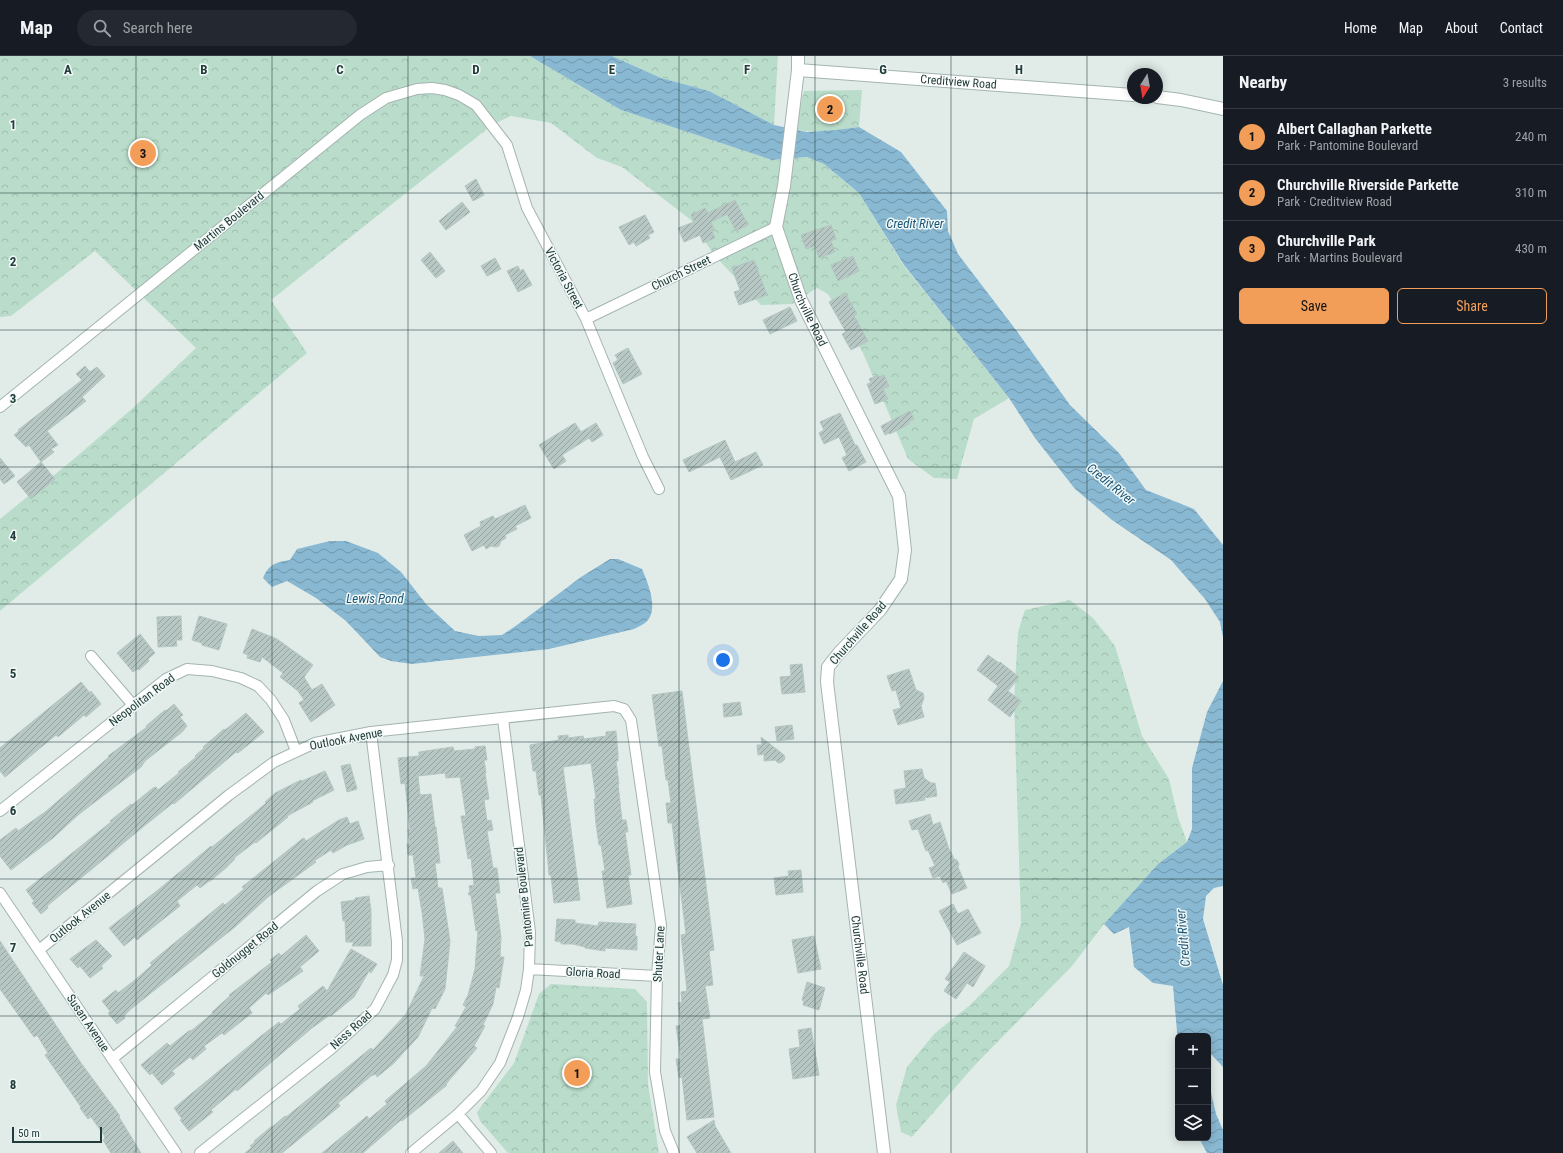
<!DOCTYPE html>
<html lang="en">
<head>
<meta charset="utf-8">
<style>
  body { margin:0; font-family:"Roboto Condensed",sans-serif; background:#242831; color:#f1f3f6 }
  .controls { position:absolute; right:12px; bottom:12px; display:grid; overflow:hidden; border-radius:6px; box-shadow:0 2px 10px #0003 }
  .controls button { width:36px; height:36px; display:grid; place-items:center; padding:0; border:0; border-bottom:1px solid #363941; background:#171b24; color:#f1f3f6; font:20px sans-serif }
  .compass { position:absolute; left:1127px; top:12px; width:36px; height:36px; border-radius:50%; background:#171b24; box-shadow:0 2px 10px #0003; rotate:191deg }
  .scale { position:absolute; left:12px; bottom:10px; width:90px; box-sizing:border-box; padding-left:4px; border:2px solid #213d3b; border-top:0; font-size:11px; line-height:14px; white-space:nowrap; color:#213d3b; -webkit-text-stroke:3px #f2f8f6; paint-order:stroke }
  .you { position:absolute; left:723px; top:604px; width:14px; height:14px; margin:-10px; border:3px solid #fff; border-radius:50%; background:#1a73e8; box-shadow:0 0 0 6px #1a73e833 }
  .badge { display:grid; place-items:center; width:26px; height:26px; border-radius:50%; background:#f39e58; color:#111; font-size:13px; font-weight:700 }
  .pin { position:absolute; translate:-50% -50%; border:2px solid #fff; box-shadow:0 1px 4px #0006 }
  .list { margin:0; padding:0; list-style:none }
  h2 { display:flex; justify-content:space-between; align-items:center; height:52px; margin:0; padding:0 16px; font-size:17px }
  h2 small { font-size:13px; font-weight:400; color:#9ea1a6 }
  .list li { display:grid; grid-template-columns:26px 1fr auto; gap:12px; align-items:center; box-sizing:border-box; height:56px; padding:0 16px; border-top:1px solid #363941 }
  .list b { display:block; font-size:15px; white-space:nowrap }
  .list p { margin:0; font-size:13px; white-space:nowrap; color:#9ea1a6 }
  .list em { font-size:13px; font-style:normal; color:#9ea1a6 }
  .actions { display:flex; gap:8px; padding:12px 16px }
  .actions a { flex:1; padding:9px 0; border:1px solid #f39e58; border-radius:6px; text-align:center; font-size:14px; color:#f39e58 }
  .actions .main { background:#f39e58; color:#111 }
  .icon { flex:none; width:22px; height:22px; fill:none; stroke:currentColor; stroke-width:2; stroke-linecap:round; stroke-linejoin:round }
  .map { position:relative; flex:none; width:1223px; height:1097px; overflow:hidden }
  header { display:flex; align-items:center; gap:24px; box-sizing:border-box; height:56px; padding:0 20px; background:#171b24; border-bottom:1px solid #363941 }
  header strong { font-size:19px }
  nav { display:flex; gap:22px; margin-inline-start:auto; font-size:14px }
  .search { width:280px; height:36px; background:#242831; display:flex; align-items:center; gap:10px; box-sizing:border-box; padding:0 14px; border-radius:22px; color:#9ea1a6; font-size:15px }
  main { display:flex }
  aside { flex:1; background:#171b24 }
  .map>svg:first-child { display:block }
</style>
</head>
<body>
<header>
<strong>Map</strong>
<div class="search"><svg class="icon" aria-label="search" viewBox="0 0 24 24"><circle cx="10" cy="10" r="6"/><path d="M15 15l6 6"/></svg>Search here</div>
<nav><a>Home</a><a>Map</a><a>About</a><a>Contact</a></nav>
</header>
<main>
<div class="map">
<svg width="1223" height="1097" viewBox="0 0 1223 1097">
  <defs>
    <pattern id="forest-crowns" width="20" height="18" patternUnits="userSpaceOnUse"><rect width="20" height="18" fill="#baddcb"/><path d="M2 6a3 3 0 1 1 6 0M12 15a3 3 0 1 1 6 0" fill="none" stroke="#a0bfaf"/></pattern>
    <pattern id="water-waves" width="16" height="10" patternUnits="userSpaceOnUse"><rect width="16" height="10" fill="#89b8d2"/><path d="M0 5q4-4 8 0t8 0" fill="none" stroke="#7097ac"/></pattern>
    <pattern id="building-hatch" width="6" height="6" patternUnits="userSpaceOnUse"><rect width="6" height="6" fill="#b7c7c3"/><path d="M-1 1l2-2M0 6l6-6M5 7l2-2" fill="none" stroke="#94a3a0"/></pattern>
  </defs>
  <rect width="100%" height="100%" fill="#e1ece9"/>
  <path fill="url(#forest-crowns)" d="M0 0H530L621 54 772 104 807 101 824 108 859 137 904 210 1009 342 974 363 957 423 934 422 908 403 863 297 828 238 817 232 792 248 761 249 714 199 691 164 622 111 597 102 551 67 511 60 492 69 271 244 307 297 0 555V463L75 402 134 351 196 292 95 195 11 260 0 261Z
    M612 0H778L774 69 709 35 661 22Z
    M862 34 859 71C837 74 816 78 794 73L804 35Z
    M1070 544 1093 562 1115 590 1142 680 1169 723 1178 761 1187 786 1158 808 1104 868 1072 910 975 1009 912 1081 901 1076 896 1049 907 1011 935 977 969 950 1009 910 1021 867 1014 644 1018 576 1025 554Z
    M551 928 635 933 647 946 648 1028 659 1097H508L480 1065 477 1056 514 1007 539 938Z"/>
  <path fill="url(#water-waves)" d="M530 0H612L661 22 709 35 774 69 807 76 836 74 859 71 901 96 947 155 948 175 958 198 1016 274 1070 349 1119 397 1146 434 1194 453 1223 489V581L1220 566 1205 543 1171 504 1112 464 1075 433 1035 382 1009 342 904 209 859 137 824 108 807 101 772 104 621 54Z
    M330 485H346L378 497 401 516 426 548 455 575 479 580 502 579 517 569 581 521 610 503H618L642 513C648 527 660 555 645 567 642 569 638 571 634 573L549 593 412 608 391 605 380 601 346 565 316 542 287 525 272 531 263 522C269 508 276 506 290 504L297 493Z
    M1223 625V830L1214 832 1206 840 1203 863 1223 929V1011L1208 995V980H1178V987L1173 930 1153 927 1134 911 1129 871 1114 878 1104 868 1158 808 1187 786 1192 773V712L1207 656Z
    M1208 1023 1216 1058 1223 1074V1097H1207L1199 1082H1208Z"/>
  <path fill="url(#building-hatch)" stroke="#b4c6c2" d="M476 123 484 139 473 145 465 130Z
    M735 144 748 169 736 175 727 158 711 166 714 173 712 175 715 182 703 187 700 179 684 186 678 172 694 166 691 159 705 152 708 157Z
    M462 146 470 156 446 174 439 165Z
    M645 159 654 176 648 179 650 182 636 190 634 186 629 189 619 171Z
    M831 169 836 183 831 185 835 196 819 202 815 190 806 193 801 179Z
    M430 196 445 215 436 222 421 204Z
    M853 200 859 215 838 225 831 209Z
    M495 202 501 213 487 220 481 210Z
    M754 204 767 239 739 249 734 236 740 234 732 212Z
    M518 210 520 215 523 213 532 229 518 236 507 215Z
    M845 237 857 258 854 260 868 285 851 294 842 278 846 276 829 246Z
    M790 251 797 265 770 278 763 264Z
    M628 292 642 318 623 328 613 307 618 304 615 299Z
    M85 310 90 316 97 311 105 320 82 341 86 345 47 375 58 389 51 393 54 396 41 406 29 389 26 391 14 379 19 375 18 374 82 324 76 318Z
    M878 319 879 321 884 319 889 330 883 333 888 343 875 348 867 328 871 327 869 323Z
    M910 355 914 363 908 366 909 368 890 378 889 377 885 379 881 370Z
    M840 357 855 389H857L866 406 849 415 842 402 847 399 839 381 824 388 819 377 824 374 820 366Z
    M575 367 581 376 596 367 603 379 592 386 589 382 562 399 566 405 554 413 539 389Z
    M725 384 735 406 756 396 763 409 731 424 720 401 689 416 683 404Z
    M0 402 15 420 4 428 0 423Z
    M41 406 55 423 31 443 17 426Z
    M525 449 531 462 515 470 517 473 505 479 506 482 501 485 499 490 496 491 491 490 486 493 484 489 472 495 464 479 481 470 480 466 493 460 495 463Z
    M181 560 182 584H176L177 590 158 591 157 561Z
    M199 560 227 568 219 594 202 589V587L192 584Z
    M252 573 277 583 313 609 304 621 312 634 322 628 335 649 311 666 299 647 304 644 298 635 280 621 283 617 262 601 260 606 247 602 248 599 243 597Z
    M140 578 155 597 148 603 149 605 139 614 137 613 133 616 117 597Z
    M988 599 999 607 1000 606 1019 621 1008 635 1021 645 1010 661 988 644 998 630 977 614Z
    M802 608 805 636 782 638 780 621 791 620 790 609Z
    M909 613 916 634 923 637 924 642 921 650 924 661 898 669 893 654 901 652 896 634 892 635 887 620Z
    M81 626 90 637 91 635 101 648 86 661 84 659 58 681 56 679 5 721 0 715V692Z
    M682 635 714 894 709 895 713 929 705 930 710 962 702 963 714 1061 687 1064 682 1021 679 1022 676 1003H681L676 970 681 969 678 947 682 946 681 936 687 935 681 879 686 878 672 767H668L666 747H671L668 724H666L662 690H659L652 639Z
    M740 646 742 659 724 661 723 648Z
    M174 648 183 659 180 661 187 670 182 676 145 705 141 711 78 759 53 782 11 814 0 800V784L16 772 18 775 45 756 109 701 108 700 147 671 146 670 165 654 166 655Z
    M246 657 264 676 238 697 236 696 174 748 173 747 143 771 47 850 48 852 41 858 32 847 34 845 26 834 111 766 110 765 131 748 132 749 153 732 156 731 158 734 179 717 178 716 196 701 195 700 204 692 203 691 224 673 225 674Z
    M792 669 794 683 777 685 775 671Z
    M616 675 618 698V705H616L619 728H618L622 764H626L628 776H625L631 819H628L632 848 607 852 602 815H605L601 789H599L596 768 594 743H596L591 707 563 711 580 844 554 847 551 819H549L548 807 541 739H539L536 715H533L530 691V689L559 684 558 680 568 679V682L583 680 584 683 606 680V676Z
    M761 681 784 699 785 703 782 706 778 707 775 704 764 705V698L758 699 757 689H762Z
    M485 690 487 704H484L486 717H485L489 743 484 744 487 765 491 764 493 774 487 775 493 812H497L500 837H495L501 881 500 901H504L499 932 496 931 493 948 483 969 485 970 474 990 477 992 446 1028 447 1029 402 1065 401 1064 363 1097H322L367 1060 369 1063 387 1048 385 1045 426 1010 457 971 455 970 466 951 463 949 468 939 475 913 478 874 476 875 471 840 468 838 470 835 469 830 474 829 471 802 468 803 461 760H466L460 721 446 722 445 717 418 720 420 739 431 738 435 771H436L440 807H435L438 832H442L450 885 445 933 435 953 432 952 418 981 393 1008 377 1021 376 1018 371 1020 354 1034 338 1047 340 1050 282 1097H245L252 1091 250 1090 255 1086 254 1085 272 1070V1071L285 1060 286 1061 371 992 373 994 406 958 424 920H420L425 883 422 856 418 832 413 833 411 822H416L413 799H408L407 788H410L408 774 410 773 407 746 405 727 401 728 398 702 419 700V696L453 691 454 695 475 693V691Z
    M350 708 357 733 347 736 341 710Z
    M922 713 924 722 931 727H935L937 740 924 742 925 744 896 748 894 734 906 732 904 715Z
    M325 715 334 734 312 745 313 746 287 760 288 761 256 787 255 786 234 802 235 803 227 811 209 826V825L200 832 197 829 177 845 180 850 137 884 135 881 124 890 109 872 158 834 211 790 212 791 259 753 266 747 265 746 275 737 301 724 302 725Z
    M930 758 933 769 940 766 950 796H951L954 803 957 804 959 808 958 811 967 832 952 838 946 825 943 827 940 820 933 822 929 812 935 810 928 794 926 795 918 773 912 774 909 765Z
    M347 761 350 768 358 765 364 783 347 789 333 797 331 794 314 805 316 806 268 841 235 871 151 937 131 953 124 960 125 962 117 968 108 957 110 955 102 945 116 934 118 937 135 924 152 909 150 907 223 847 225 849 244 833 242 831 302 783 304 782 306 785 339 764Z
    M801 814 803 836 776 839 774 822 789 820 788 815Z
    M369 840 371 855V890H352L354 886H346L345 864 343 865 341 846 355 844V842Z
    M953 848 958 858 968 853 981 877 957 889 939 855Z
    M557 863 575 864V867L598 870 599 866 636 868 635 880H637V894L605 892V895L585 892V891L573 888H561V886L555 885Z
    M306 879 319 895 300 911 303 915 268 939 266 937 249 952 252 957 224 979 222 977 204 990 206 993 193 1004 190 1001 172 1015 175 1018 162 1029 152 1017 150 1019 141 1009 167 987 170 990 190 974 191 975 208 961 213 957 212 956 230 940 229 939 272 906 270 904 279 897 281 900Z
    M814 880 821 913 798 917 792 884Z
    M96 884 112 900 101 910 103 912 90 922 80 910 78 912 70 903Z
    M0 885 81 1007 120 1060 119 1061 141 1097H111L103 1084 105 1083 104 1079 91 1061 88 1063 80 1052 81 1051 45 999 48 997 37 979 34 981 0 933Z
    M351 893 377 908 371 917 369 915 354 941 331 960 330 959 312 972 237 1035 236 1033 218 1048 211 1054 213 1056 189 1075 180 1064 182 1063 174 1052 261 980 279 966 281 968 300 953 298 950 323 930 327 935Z
    M964 896 985 910 973 931 967 927 956 943 944 935 950 926 945 923Z
    M807 926 825 932 819 954 803 949 804 945 802 944Z
    M811 972 819 1019 793 1023 789 993 800 991 798 974Z
    M714 1064 715 1070 731 1097H697L687 1081Z
    M453 1085 463 1097H439Z"/>
  <g fill="none" stroke-linecap="round" stroke-linejoin="round">
    <g stroke="#a4b4b1" stroke-width="12">
      <path id="minor" d="M586 263 776 171
        M0 351 360 59 386 42 417 33 432 32 445 34 459 39 476 49 507 89 527 152 586 263 643 401 659 433
        M91 600 133 649
        M0 755 166 623 187 613 212 615 241 622 258 630 271 644 284 664 296 695
        M0 837 176 1097
        M39 894 229 739 274 706 315 687 371 676 614 650 624 653 631 664 661 869 657 920 655 1016 665 1075 674 1097
        M529 913 657 920
        M112 1003 317 835 343 818 367 811 389 809
        M458 1058 491 1097
        M200 1097 332 992 375 953 393 919 397 904V885L371 676
        M411 1097 458 1058 481 1035 500 1007 518 961 526 934 529 913 530 876 503 663"/>
    </g>
    <g stroke="#a4b4b1" stroke-width="14">
      <g id="tertiary">
        <path id="s1" d="M798 0V14L784 130 776 171 801 244 899 440 905 494 901 523 880 554 839 597 828 611 827 626 884 1097"/>
        <path id="s2" d="M798 14 1133 39"/>
        <path d="M1157 41 1181 44 1223 53"/>
      </g>
    </g>
    <use href="#minor" stroke="#fff" stroke-width="10"/>
    <use href="#tertiary" stroke="#fff" stroke-width="12"/>
  </g>
  <path fill="none" stroke="#213d3b" stroke-width="1" stroke-opacity="0.55" d="M136 0V1097M272 0V1097M408 0V1097M544 0V1097M679 0V1097M815 0V1097M951 0V1097M1087 0V1097M0 137H1223M0 274H1223M0 411H1223M0 548H1223M0 686H1223M0 823H1223M0 960H1223"/>
  <g text-anchor="middle" dominant-baseline="central" stroke-width="3" stroke-linejoin="round" paint-order="stroke">
    <g font-size="12" fill="#213d3b" stroke="#f2f8f6">
      <text stroke="none"><textPath href="#s2" startOffset="161">Creditview Road</textPath></text>
      <text transform="translate(229 165) rotate(-39)">Martins Boulevard</text>
      <text transform="translate(681 217) rotate(-26)">Church Street</text>
      <text transform="translate(564 222) rotate(62)">Victoria Street</text>
      <text stroke="none"><textPath href="#s1" startOffset="261">Churchville Road</textPath></text>
      <text transform="translate(858 577) rotate(-49)">Churchville Road</text>
      <text transform="translate(142 644) rotate(-37)">Neopolitan Road</text>
      <text transform="translate(346 683) rotate(-11)">Outlook Avenue</text>
      <text transform="translate(524 841) rotate(-96)">Pantomine Boulevard</text>
      <text transform="translate(80 861) rotate(-39)">Outlook Avenue</text>
      <text transform="translate(245 894) rotate(-39)">Goldnugget Road</text>
      <text transform="translate(659 898) rotate(-87)">Shuter Lane</text>
      <text stroke="none"><textPath href="#s1" startOffset="957">Churchville Road</textPath></text>
      <text transform="translate(593 917) rotate(3)">Gloria Road</text>
      <text transform="translate(88 967) rotate(56)">Susan Avenue</text>
      <text transform="translate(351 974) rotate(-42)">Ness Road</text>
    </g>
    <g font-size="13" font-style="italic" fill="#1b5679" stroke="#f2f8f6">
      <text x="915" y="167">Credit River</text>
      <text transform="translate(1111 428) rotate(39)">Credit River</text>
      <text x="375" y="542">Lewis Pond</text>
      <text transform="translate(1183 882) rotate(-95)">Credit River</text>
    </g>
  </g>
  <g font-size="13" text-anchor="middle" font-weight="bold" fill="#213d3b" stroke="#f2f8f6" stroke-width="3" stroke-linejoin="round" paint-order="stroke">
    <text x="68" y="18">A</text>
    <text x="204" y="18">B</text>
    <text x="340" y="18">C</text>
    <text x="476" y="18">D</text>
    <text x="612" y="18">E</text>
    <text x="747" y="18">F</text>
    <text x="883" y="18">G</text>
    <text x="1019" y="18">H</text>
    <text x="13" y="73">1</text>
    <text x="13" y="210">2</text>
    <text x="13" y="347">3</text>
    <text x="13" y="484">4</text>
    <text x="13" y="622">5</text>
    <text x="13" y="759">6</text>
    <text x="13" y="896">7</text>
    <text x="13" y="1033">8</text>
  </g>
</svg>
<div class="controls">
<button>+</button>
<button>−</button>
<button><svg class="icon" aria-label="layers" viewBox="0 0 24 24"><path d="M12 4l9 5-9 5-9-5zM3 14l9 5 9-5"/></svg></button>
</div>
<svg class="compass" viewBox="-18 -18 36 36"><path d="M0-13l5 13h-10z" fill="#e53935"/><path d="M0 13l5-13h-10z" fill="#9ea1a6"/></svg>
<div class="scale">50 m</div>
<div class="you"></div>
<div class="pin badge" style="left:577px;top:1017px">1</div>
<div class="pin badge" style="left:830px;top:53px">2</div>
<div class="pin badge" style="left:143px;top:97px">3</div>
</div>
<aside>
<h2>Nearby<small>3 results</small></h2>
<ul class="list">
<li><span class="badge">1</span><div><b>Albert Callaghan Parkette</b><p>Park · Pantomine Boulevard</p></div><em>240 m</em></li>
<li><span class="badge">2</span><div><b>Churchville Riverside Parkette</b><p>Park · Creditview Road</p></div><em>310 m</em></li>
<li><span class="badge">3</span><div><b>Churchville Park</b><p>Park · Martins Boulevard</p></div><em>430 m</em></li>
</ul>
<div class="actions"><a class="main">Save</a><a>Share</a></div>
</aside>
</main>
</body>
</html>
